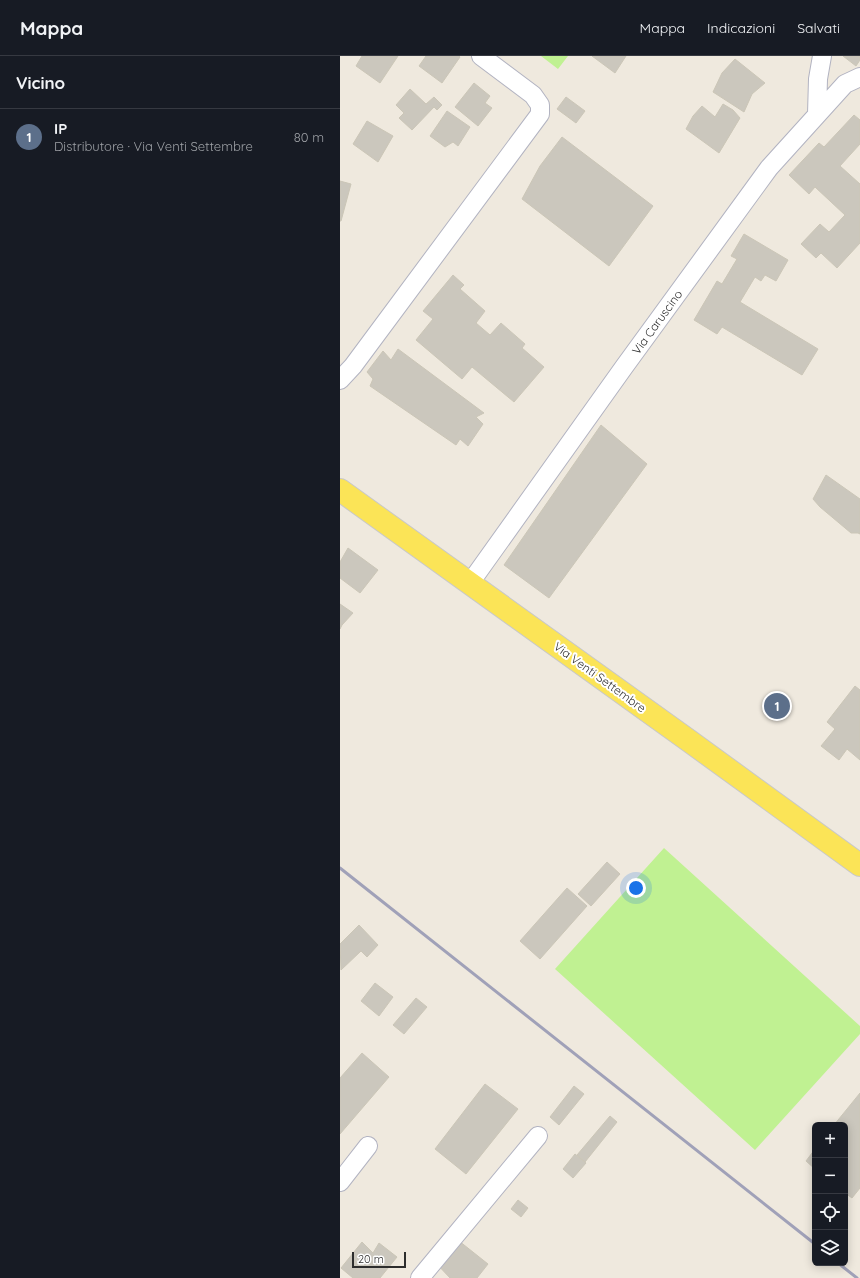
<!DOCTYPE html>
<html lang="it">
<head>
<meta charset="utf-8">
<style>
  body { margin:0; font-family:Quicksand,sans-serif; background:#242831; color:#f1f3f6 }
  .controls { position:absolute; right:12px; bottom:12px; display:grid; overflow:hidden; border-radius:6px; box-shadow:0 2px 10px #0003 }
  .controls button { width:36px; height:36px; display:grid; place-items:center; padding:0; border:0; border-bottom:1px solid #363941; background:#171b24; color:#f1f3f6; font:20px sans-serif }
  .scale { position:absolute; left:12px; bottom:10px; width:54px; box-sizing:border-box; padding-left:4px; border:2px solid #2d2d2d; border-top:0; font-size:11px; line-height:14px; white-space:nowrap; color:#2d2d2d; -webkit-text-stroke:3px #fff; paint-order:stroke }
  .you { position:absolute; left:296px; top:832px; width:14px; height:14px; margin:-10px; border:3px solid #fff; border-radius:50%; background:#1a73e8; box-shadow:0 0 0 6px #1a73e833 }
  .badge { display:grid; place-items:center; width:26px; height:26px; border-radius:50%; background:#3b4eff; color:#fff; font-size:13px; font-weight:700 }
  .pin { position:absolute; translate:-50% -50%; border:2px solid #fff; box-shadow:0 1px 4px #0006 }
  .list { margin:0; padding:0; list-style:none }
  h2 { display:flex; justify-content:space-between; align-items:center; height:52px; margin:0; padding:0 16px; font-size:17px }
  h2 small { font-size:13px; font-weight:400; color:#9ea1a6 }
  .list li { display:grid; grid-template-columns:26px 1fr auto; gap:12px; align-items:center; box-sizing:border-box; height:56px; padding:0 16px; border-top:1px solid #363941 }
  .list b { display:block; font-size:15px; white-space:nowrap }
  .list p { margin:0; font-size:13px; white-space:nowrap; color:#9ea1a6 }
  .list em { font-size:13px; font-style:normal; color:#9ea1a6 }
  .icon { flex:none; width:22px; height:22px; fill:none; stroke:currentColor; stroke-width:2; stroke-linecap:round; stroke-linejoin:round }
  .map { position:relative; flex:none; width:520px; height:1222px; overflow:hidden }
  header { display:flex; align-items:center; gap:24px; box-sizing:border-box; height:56px; padding:0 20px; background:#171b24; border-bottom:1px solid #363941 }
  header strong { font-size:19px }
  nav { display:flex; gap:22px; margin-inline-start:auto; font-size:14px }
  main { display:flex }
  aside { flex:1; background:#171b24 }
  .map>svg:first-child { display:block }
</style>
</head>
<body>
<header>
<strong>Mappa</strong>
<nav><a>Mappa</a><a>Indicazioni</a><a>Salvati</a></nav>
</header>
<main>
<aside>
<h2>Vicino<small></small></h2>
<ul class="list">
<li><span class="badge" style="background:#5c6f8a">1</span><div><b>IP</b><p>Distributore · Via Venti Settembre</p></div><em>80 m</em></li>
</ul>
</aside>
<div class="map">
<svg width="520" height="1222" viewBox="0 0 520 1222">
  <rect width="100%" height="100%" fill="#efe9de"/>
  <path fill="#c0f192" d="M201 0H228L218 13Z
    M324 792 520 970V978L415 1094 215 913Z"/>
  <path fill="#cbc7bd" stroke="#cbc6b7" d="M22 0H58L40 27 16 10Z
    M86 0H119L120 1 102 27 79 10Z
    M252 0H286L275 17Z
    M503 0H520V4L516 10Z
    M395 3 425 27 412 38 404 56 373 36 382 17Z
    M134 27 150 40 145 47 152 52 138 70 115 51Z
    M70 33 86 48 94 41 102 49 97 54 94 51 72 74 59 62 64 57 56 49Z
    M226 41 245 55 236 67 217 53Z
    M383 48 393 54 400 62 379 97 346 73 353 60 362 50 375 61Z
    M107 55 130 71 118 90 113 86 105 91 90 80Z
    M514 59 520 64V88L500 110 520 128V187L497 212 481 197 476 202 461 188 480 168 489 176 505 159 475 131 469 138 449 119 479 87 484 91Z
    M27 65 53 80 38 106 13 88Z
    M222 81 313 150 269 210 182 143 200 110Z
    M0 125 11 128 1 165H0Z
    M404 178 448 204 436 225 425 219 421 225 415 221 400 246 478 293 462 319 382 271 377 278 354 264 377 225 382 228 397 203 391 200Z
    M113 219 124 229 120 233 145 255 136 267 150 279 161 267 185 288 182 292 204 311 174 346 132 311 122 323 76 284 93 263 83 255Z
    M58 293 144 357 136 361 143 368 128 390 120 383 116 389 30 330 33 323 27 316 43 295 51 304Z
    M261 369 307 408 209 542 164 509Z
    M486 419 520 443V478L518 477H511L480 451 473 443Z
    M8 492 38 514 20 537 0 522V506Z
    M0 548 13 557 2 569 0 573Z
    M515 630 520 634V704L507 693 499 704 481 690 495 673 487 666Z
    M267 806 280 818 251 850 238 838Z
    M227 832 247 850 200 903 180 885Z
    M19 869 38 889 27 901 21 895 1 914 0 888Z
    M35 927 53 941 39 960 21 945Z
    M76 942 87 951 64 978 53 969Z
    M22 997 49 1021 0 1078V1022Z
    M145 1028 178 1053 126 1118 95 1093Z
    M234 1030 244 1038 219 1069 210 1061Z
    M520 1037V1132L512 1142 505 1137V1069H494Z
    M270 1060 277 1066 245 1106 237 1099Z
    M475 1093V1113L466 1105Z
    M235 1098 246 1107 233 1122 223 1113Z
    M178 1144 188 1152 181 1161 171 1153Z
    M114 1181 148 1208 137 1222H110L95 1206Z
    M22 1186 33 1197 39 1187 57 1201 40 1222H13L1 1212Z"/>
  <g fill="none" stroke-linecap="round" stroke-linejoin="round">
    <g stroke="#b2b3c1" stroke-width="20">
      <path id="minor" d="M477 58 478 23 482 0
        M0 324 13 310 200 58V49L193 39 141 0
        M130 527 284 311 429 112 505 28 520 21
        M0 1126 28 1090
        M80 1222 198 1080"/>
    </g>
    <g stroke="#c8c8c8" stroke-width="24">
      <path id="primary" d="M0 434 348 684 520 809"/>
    </g>
    <use href="#minor" stroke="#fff" stroke-width="18"/>
    <use href="#primary" stroke="#fbe457" stroke-width="22"/>
    <path stroke="#a0a1b8" stroke-width="3" d="M0 812 475 1188
      M498 1207 517 1222"/>
  </g>
  <g text-anchor="middle" dominant-baseline="central" stroke-width="4" stroke-linejoin="round" paint-order="stroke">
    <g font-size="12" fill="#2d2d2d" stroke="#fff">
      <text transform="translate(317 266) rotate(-54)">Via Caruscino</text>
      <text transform="translate(260 621) rotate(36)">Via Venti Settembre</text>
    </g>
  </g>
</svg>
<div class="controls">
<button>+</button>
<button>−</button>
<button><svg class="icon" aria-label="locate" viewBox="0 0 24 24"><circle cx="12" cy="12" r="6"/><path d="M12 2v4M12 18v4M2 12h4M18 12h4"/></svg></button>
<button><svg class="icon" aria-label="layers" viewBox="0 0 24 24"><path d="M12 4l9 5-9 5-9-5zM3 14l9 5 9-5"/></svg></button>
</div>
<div class="scale">20 m</div>
<div class="you"></div>
<div class="pin badge" style="left:437px;top:650px;background:#5c6f8a">1</div>
</div>
</main>
</body>
</html>
